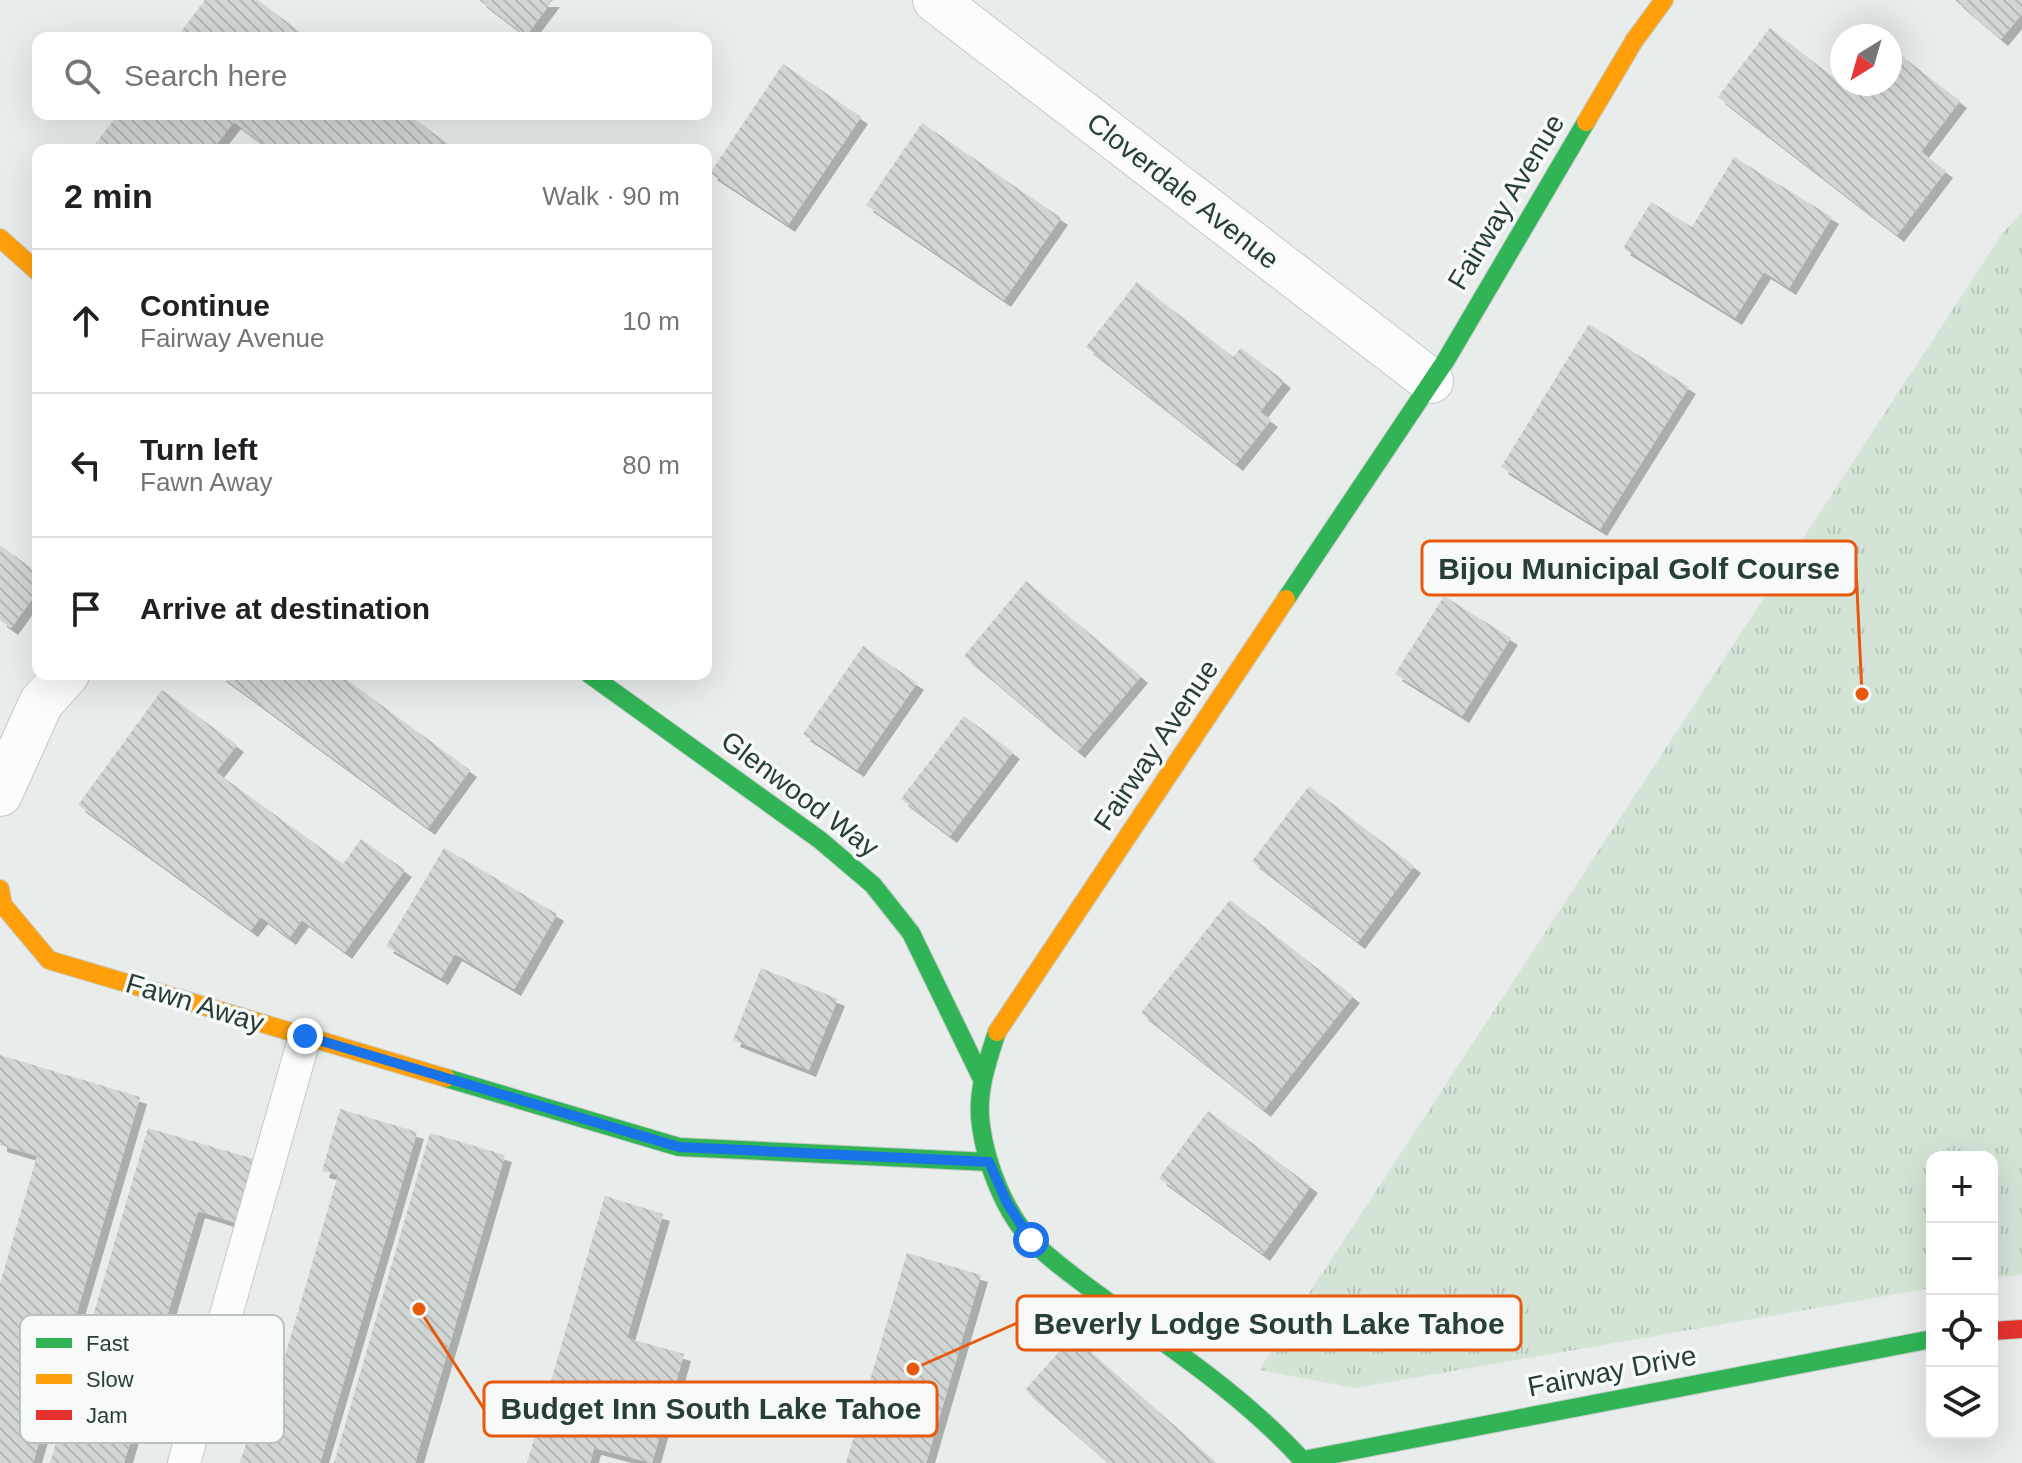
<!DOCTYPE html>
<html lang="en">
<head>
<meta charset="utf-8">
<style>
  body { margin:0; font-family:Helvetica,sans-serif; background:#f2f2f2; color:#202124 }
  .controls { position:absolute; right:24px; bottom:24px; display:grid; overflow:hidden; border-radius:16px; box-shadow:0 8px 32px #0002 }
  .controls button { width:72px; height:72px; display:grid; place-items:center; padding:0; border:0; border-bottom:2px solid #e0e0e0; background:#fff; color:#202124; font:40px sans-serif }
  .compass { position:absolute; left:1830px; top:24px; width:72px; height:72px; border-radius:50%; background:#fff; box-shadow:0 8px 32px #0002; rotate:217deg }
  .stop { position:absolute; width:24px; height:24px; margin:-18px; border:6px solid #1a73e8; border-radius:50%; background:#fff }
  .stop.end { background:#1a73e8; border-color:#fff; box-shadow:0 2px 8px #0008 }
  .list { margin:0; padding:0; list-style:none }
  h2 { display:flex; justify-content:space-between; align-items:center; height:104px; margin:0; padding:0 32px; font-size:34px }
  h2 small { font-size:26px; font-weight:400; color:#757577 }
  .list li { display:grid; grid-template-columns:52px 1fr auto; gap:24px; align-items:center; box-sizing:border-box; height:144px; padding:0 32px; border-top:2px solid #e0e0e0 }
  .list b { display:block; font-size:30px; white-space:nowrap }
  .list p { margin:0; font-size:26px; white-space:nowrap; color:#757577 }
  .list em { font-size:26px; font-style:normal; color:#757577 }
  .icon { flex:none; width:44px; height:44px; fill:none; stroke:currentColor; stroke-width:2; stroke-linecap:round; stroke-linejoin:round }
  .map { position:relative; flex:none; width:2022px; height:1463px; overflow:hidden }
  .search { position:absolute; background:#fff; box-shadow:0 8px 32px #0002; left:32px; top:32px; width:680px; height:88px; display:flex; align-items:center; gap:20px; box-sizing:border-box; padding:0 28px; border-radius:16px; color:#757577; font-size:30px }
  .panel { position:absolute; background:#fff; box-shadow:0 8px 32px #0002; left:32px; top:144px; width:680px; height:536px; border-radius:16px }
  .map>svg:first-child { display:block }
</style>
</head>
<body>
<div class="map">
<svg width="2022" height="1463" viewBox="0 0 2022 1463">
  <defs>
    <pattern id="grass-tufts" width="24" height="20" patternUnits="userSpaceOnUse" patternTransform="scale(2)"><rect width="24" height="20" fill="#d3e4d7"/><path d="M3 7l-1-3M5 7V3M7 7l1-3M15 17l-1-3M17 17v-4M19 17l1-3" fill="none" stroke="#b5c5b9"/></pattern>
    <pattern id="building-back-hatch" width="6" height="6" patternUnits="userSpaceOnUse" patternTransform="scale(2)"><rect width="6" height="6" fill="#d1d5d3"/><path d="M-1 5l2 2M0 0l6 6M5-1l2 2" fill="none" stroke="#b3b8b6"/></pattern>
    <filter id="shadow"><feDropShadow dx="7" dy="7" stdDeviation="0" flood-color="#0004"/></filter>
  </defs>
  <rect width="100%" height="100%" fill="#e8ecea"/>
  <path fill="url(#grass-tufts)" d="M2022 213V1274L1992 1279V1157H1932V1288L1355 1388 1259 1370 2004 231Z"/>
  <path fill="url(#building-back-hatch)" filter="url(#shadow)" d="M205 0H258L308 38H176Z
    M479 0H553L526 36Z
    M1955 0H2022V14L2001 39Z
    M1770 28 1842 84H1890V47L1960 101 1921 152 1946 171 1897 235 1718 97Z
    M783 64 861 117 788 225 710 173Z
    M118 114H408L456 150H271L234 122 212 150H91Z
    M922 123 1061 218 1004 300 866 205Z
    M1734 157 1832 217 1789 288 1764 272 1735 318 1623 248 1651 202 1692 227Z
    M1137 282 1233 357 1241 348 1284 381 1260 412 1271 420 1236 464 1086 347Z
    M1589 324 1689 387 1600 529 1501 467Z
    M0 545 38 573V591L11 628 0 620Z
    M1026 581 1141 676 1078 751 964 656Z
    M1444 596 1511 638 1462 716 1395 674Z
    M863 646 917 683 857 770 803 734Z
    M218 674H339L470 770 428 828Z
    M162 690 237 745 216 772 343 864 361 839 405 870 345 952 302 920 289 938 261 917 251 930 78 805Z
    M964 716 1013 752 950 836 901 799Z
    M1309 786 1414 866 1358 942 1252 861Z
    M444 848 557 914 514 989 455 954 441 978 386 946Z
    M1230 900 1353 996 1264 1110 1141 1013Z
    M761 968 838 999 809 1070 733 1040Z
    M0 1055 140 1097 33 1463H0V1284L37 1156 0 1145Z
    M340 1109 417 1132 320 1463H240L249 1434 261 1438 338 1175 322 1171Z
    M1208 1111 1311 1186 1263 1254 1159 1178Z
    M148 1128 258 1160 240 1224 198 1211 124 1463H50Z
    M430 1133 505 1155 415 1463H334Z
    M605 1196 663 1214 627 1338 684 1354 672 1396 614 1379 605 1411 662 1428 652 1463 594 1448 590 1463H527Z
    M907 1253 981 1275 926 1463H846Z
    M1073 1336 1217 1463H1109L1025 1390Z"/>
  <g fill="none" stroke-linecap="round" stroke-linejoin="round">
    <g stroke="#c5c9c7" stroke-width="34">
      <path id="lane" d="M184 1463 305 1036"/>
    </g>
    <g stroke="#c5c9c7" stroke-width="46">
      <path id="street" d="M935 0 1431 381
        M0 794 41 703 67 674"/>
    </g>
    <g stroke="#c4cac7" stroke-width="20">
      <path id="fast" d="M1286 599 1446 360 1586 122
        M589 674 820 840 873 885 911 933 982 1079
        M997 1032C987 1062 976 1094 981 1126 986 1164 1005 1213 1032 1241 1059 1268 1093 1290 1123 1313 1187 1359 1252 1404 1305 1463
        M446 1078 679 1147 989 1162
        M1303 1460 1932 1339"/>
    </g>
    <g stroke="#c4cac7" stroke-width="20">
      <path id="slow" d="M1586 122 1634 41 1664 0
        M0 238 38 272
        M0 889 3 905 49 960 446 1078
        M997 1032 1286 599"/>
    </g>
    <g stroke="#c4cac7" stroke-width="20">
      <path id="jam" d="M1992 1331 2022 1329"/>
    </g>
    <use href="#lane" stroke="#fcfcfc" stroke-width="32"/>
    <use href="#street" stroke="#fcfcfc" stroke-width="44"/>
    <use href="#fast" stroke="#30b455" stroke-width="18"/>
    <use href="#slow" stroke="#ff9f0a" stroke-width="18"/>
    <use href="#jam" stroke="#e5322d" stroke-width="18"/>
  </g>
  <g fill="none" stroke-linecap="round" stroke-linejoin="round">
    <path stroke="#1a73e8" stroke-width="10" d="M305 1036 679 1147 989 1162 1007 1203 1031 1240"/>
  </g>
  <g text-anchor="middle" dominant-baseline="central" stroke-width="7" stroke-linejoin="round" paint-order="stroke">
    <g font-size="28" fill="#273f37" stroke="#f7faf9">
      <text transform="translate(1183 191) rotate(38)">Cloverdale Avenue</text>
      <text transform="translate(1506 202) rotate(-59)">Fairway Avenue</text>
      <text transform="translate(1156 745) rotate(-56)">Fairway Avenue</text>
      <text transform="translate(800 794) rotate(37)">Glenwood Way</text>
      <text transform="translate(195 1003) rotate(17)">Fawn Away</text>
      <text transform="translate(1612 1371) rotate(-11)">Fairway Drive</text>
    </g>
  </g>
  <rect x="20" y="1315" width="264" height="128" rx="12" fill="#f7faf9" stroke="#b9c2bf" stroke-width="2"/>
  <rect x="36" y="1338" width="36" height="10" fill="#30b455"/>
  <rect x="36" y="1374" width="36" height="10" fill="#ff9f0a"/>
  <rect x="36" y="1410" width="36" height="10" fill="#e5322d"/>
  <g font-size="22" fill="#273f37">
    <text x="86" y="1351">Fast</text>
    <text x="86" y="1387">Slow</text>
    <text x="86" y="1423">Jam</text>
  </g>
  <path fill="none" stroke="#e8590c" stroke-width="3" d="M1862 694L1856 568M913 1369L1017 1323M419 1309L484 1409"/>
  <g fill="#e8590c" stroke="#f7faf9" stroke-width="3">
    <circle cx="1862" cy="694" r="8"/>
    <circle cx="913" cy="1369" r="8"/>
    <circle cx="419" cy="1309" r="8"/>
  </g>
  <g fill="#f7faf9" stroke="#e8590c" stroke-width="3">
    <rect x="1422" y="541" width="434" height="54" rx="8"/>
    <rect x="1017" y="1296" width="504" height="54" rx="8"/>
    <rect x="484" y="1382" width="453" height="54" rx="8"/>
  </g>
  <g font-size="30" text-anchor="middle" font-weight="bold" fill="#273f37">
    <text x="1639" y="579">Bijou Municipal Golf Course</text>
    <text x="1269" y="1334">Beverly Lodge South Lake Tahoe</text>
    <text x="711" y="1419">Budget Inn South Lake Tahoe</text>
  </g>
</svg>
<div class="controls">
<button>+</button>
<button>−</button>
<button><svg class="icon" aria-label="locate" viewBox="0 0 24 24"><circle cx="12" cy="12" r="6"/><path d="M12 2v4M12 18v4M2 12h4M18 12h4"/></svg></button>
<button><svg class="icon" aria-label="layers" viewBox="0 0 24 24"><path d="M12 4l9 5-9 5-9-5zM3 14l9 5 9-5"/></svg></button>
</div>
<svg class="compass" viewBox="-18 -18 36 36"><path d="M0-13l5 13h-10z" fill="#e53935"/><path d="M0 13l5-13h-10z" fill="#757577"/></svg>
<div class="stop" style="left:1031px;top:1240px"></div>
<div class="stop end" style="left:305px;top:1036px"></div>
<div class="search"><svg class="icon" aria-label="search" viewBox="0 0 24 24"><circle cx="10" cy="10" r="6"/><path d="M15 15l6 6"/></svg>Search here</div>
<section class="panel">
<h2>2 min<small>Walk · 90 m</small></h2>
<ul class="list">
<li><svg class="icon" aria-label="ahead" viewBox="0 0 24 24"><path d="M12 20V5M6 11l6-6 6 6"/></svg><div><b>Continue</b><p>Fairway Avenue</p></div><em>10 m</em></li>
<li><svg class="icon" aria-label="left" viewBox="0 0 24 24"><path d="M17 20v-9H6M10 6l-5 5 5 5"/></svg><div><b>Turn left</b><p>Fawn Away</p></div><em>80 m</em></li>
<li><svg class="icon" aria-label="arrive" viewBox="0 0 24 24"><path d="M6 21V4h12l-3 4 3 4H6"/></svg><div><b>Arrive at destination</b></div></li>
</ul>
</section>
</div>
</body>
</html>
